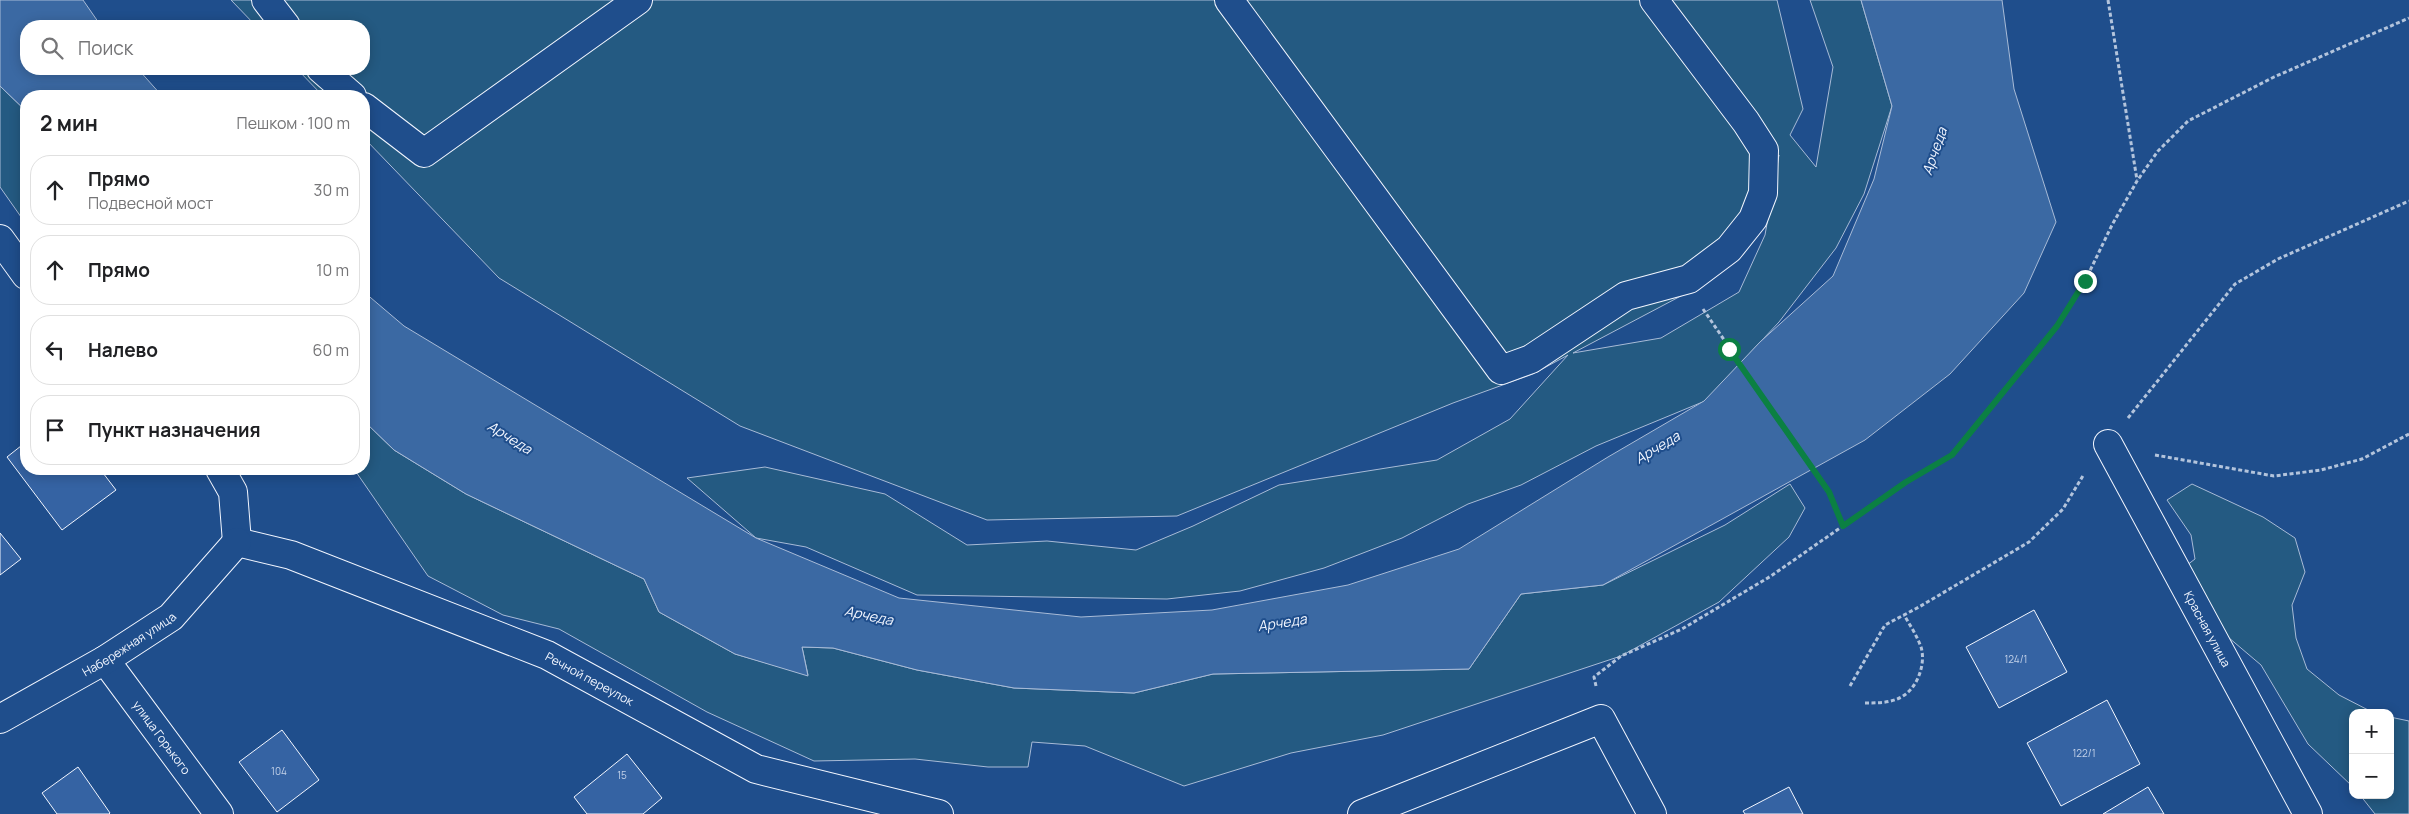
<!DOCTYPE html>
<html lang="ru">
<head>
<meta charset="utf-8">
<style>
  body { margin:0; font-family:Manrope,sans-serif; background:#f6f6f6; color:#202124 }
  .controls { position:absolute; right:15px; bottom:15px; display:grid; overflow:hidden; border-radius:10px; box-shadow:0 2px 12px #0003 }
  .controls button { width:45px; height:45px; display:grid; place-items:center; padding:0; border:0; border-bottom:1px solid #e0e0e0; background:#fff; color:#202124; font:25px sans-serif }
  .stop { position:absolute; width:15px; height:15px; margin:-11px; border:4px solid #0b8043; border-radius:50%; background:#fff }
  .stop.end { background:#0b8043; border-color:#fff; box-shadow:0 1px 5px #0008 }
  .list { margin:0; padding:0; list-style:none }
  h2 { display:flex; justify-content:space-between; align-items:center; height:65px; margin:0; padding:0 20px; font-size:21px }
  h2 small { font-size:16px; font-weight:400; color:#757577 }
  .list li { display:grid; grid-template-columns:32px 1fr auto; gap:15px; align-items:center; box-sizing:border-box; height:70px; margin:0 10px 10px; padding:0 10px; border:1px solid #e0e0e0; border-radius:20px }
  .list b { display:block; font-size:19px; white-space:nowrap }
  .list p { margin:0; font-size:16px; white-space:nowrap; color:#757577 }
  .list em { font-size:16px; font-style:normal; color:#757577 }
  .icon { flex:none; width:28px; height:28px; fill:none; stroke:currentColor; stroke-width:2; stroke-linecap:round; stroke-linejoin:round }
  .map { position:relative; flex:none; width:2409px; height:814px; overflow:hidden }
  .search { position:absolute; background:#fff; box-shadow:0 2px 12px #0003; left:20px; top:20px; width:350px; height:55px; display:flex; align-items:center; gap:12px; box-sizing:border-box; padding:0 18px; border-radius:20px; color:#757577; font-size:19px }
  .panel { position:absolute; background:#fff; box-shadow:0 2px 12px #0003; left:20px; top:90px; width:350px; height:385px; border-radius:20px }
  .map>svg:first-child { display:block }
</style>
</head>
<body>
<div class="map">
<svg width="2409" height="814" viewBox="0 0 2409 814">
  <rect width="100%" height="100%" fill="#1f4e8c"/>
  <path fill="#245a82" stroke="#a8bbd7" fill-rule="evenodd" d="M231 0H1777L1803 109 1790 135 1816 167 1833 67 1810 0H1861L1892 106 1864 194 1836 248 1779 322 1705 401 1596 446 1521 485 1468 504 1402 538 1324 568 1240 591 1167 599 917 595 806 547 756 538 687 478 765 467 885 494 967 545 1047 541 1136 550 1193 526 1279 485 1437 460 1510 419 1568 355 1533 374 1453 403 1177 516 987 520 740 426 499 278 364 138V96H323L297 69H364V26H256ZM1779 155 1765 235 1739 292 1661 338 1573 353 1713 279Z
    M0 86 26 111V224L0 187Z
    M364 421 394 450 466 494 644 579 659 612 735 654 808 675 802 647 833 648 917 670 1014 688 1134 693 1213 674 1469 669 1521 594 1603 585 1725 525 1790 484 1805 508 1789 537 1719 602 1621 656 1383 735 1291 753 1184 786 1085 746 1032 742 1028 767H988L915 759 814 761 707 712 559 629 503 615 428 576 354 469H364Z
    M2192 484 2263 517 2295 538 2305 572 2292 605 2296 638 2307 669 2339 695 2374 713H2353V787L2308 744 2261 665 2189 604 2174 575 2195 559 2191 535 2167 500Z
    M2390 717 2409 721V814H2375L2360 795H2390Z"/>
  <path fill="#3b69a3" stroke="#a8bbd7" d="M0 0H83L101 26H26V69H138L162 96H26V111L0 86Z
    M1861 0H2002L2014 89 2056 222 2024 293 1950 374 1865 440 1603 585 1521 594 1469 669 1213 674 1134 693 1014 688 917 670 833 648 802 647 808 676 735 654 659 612 644 579 466 494 394 450 364 421V292L404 326 756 538 899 598 1081 617 1212 610 1348 585 1459 549 1608 457 1704 401 1760 342 1833 276 1874 179 1892 106Z"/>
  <path fill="#3563a3" stroke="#f2f6ff" d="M26 442V469H100L116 490 62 530 7 457Z
    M0 533 21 559 0 575Z
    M2034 610 2067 672 1999 708 1966 647Z
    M2107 700 2140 764 2061 806 2027 743Z
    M282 730 319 780 277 812 239 762Z
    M627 754 662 798 643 814H587L574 797Z
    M78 767 110 813 109 814H57L42 793Z
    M1789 787 1803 814H1745L1743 811Z
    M2148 787 2164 814H2103Z"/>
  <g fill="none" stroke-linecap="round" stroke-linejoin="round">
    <g stroke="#f2f6ff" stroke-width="30">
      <g id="minor">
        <path d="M266 0 286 26"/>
        <path d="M1229 0 1501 370 1531 359 1626 296 1689 279 1729 249 1753 219 1763 193 1764 150 1746 122 1654 0"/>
        <path d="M321 69 352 96"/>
        <path d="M364 107 424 153 638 0"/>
        <path d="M0 239 26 275"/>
        <path id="s1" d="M2108 444 2308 814"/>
        <path d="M220 469 233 492 237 542"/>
        <path id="s2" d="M237 542 291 555 547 655 756 769 939 814"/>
        <path id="s3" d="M105 660 219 814"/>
        <path id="s4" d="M0 719 105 660 171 617 237 542"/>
        <path d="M1362 814 1601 719 1652 814"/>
      </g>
    </g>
    <path stroke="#b3c4dc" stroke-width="3" stroke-dasharray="4 2.5" stroke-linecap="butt" d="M2108 0 2137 180
      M1703 309 1829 493 1843 526
      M2128 418 2235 284 2278 259 2409 201
      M2155 455 2274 476 2321 470 2362 459 2409 434
      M1596 686 1594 677 1621 656 1682 629 1771 576 1906 482 1952 455 2057 326 2085 281 2112 225 2137 181 2158 151 2188 121 2274 77 2409 18
      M1850 686 1885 625 1919 607 2029 542 2063 509 2084 474
      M1865 703C1878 703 1892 703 1903 696 1918 687 1926 663 1921 647 1917 636 1910 625 1904 615"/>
    <use href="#minor" stroke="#1f4e8c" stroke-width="28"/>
  </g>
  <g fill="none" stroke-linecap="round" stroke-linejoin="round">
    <path stroke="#0b8043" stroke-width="6" d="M1729 349 1829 492 1843 526 1906 482 1952 455 2057 326 2085 281"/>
  </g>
  <g text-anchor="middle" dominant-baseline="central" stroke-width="4" stroke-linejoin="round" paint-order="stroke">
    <g font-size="10" fill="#c3d1e8">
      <text x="2016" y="659">124/1</text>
      <text x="2084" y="753">122/1</text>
      <text x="279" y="771">104</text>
      <text x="622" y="775">15</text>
    </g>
    <g font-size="12" fill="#f2f6ff" stroke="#1f4e8c">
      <text stroke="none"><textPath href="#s1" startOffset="210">Красная улица</textPath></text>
      <text stroke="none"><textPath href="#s4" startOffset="149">Набережная улица</textPath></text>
      <text stroke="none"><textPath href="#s2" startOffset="379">Речной переулок</textPath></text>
      <text stroke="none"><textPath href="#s3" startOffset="96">улица Горького</textPath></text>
    </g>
    <g font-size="14" font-style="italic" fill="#f2f6ff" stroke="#1f4e8c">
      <text transform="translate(1934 151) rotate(-71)">Арчеда</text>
      <text transform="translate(510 437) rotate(32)">Арчеда</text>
      <text transform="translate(1657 447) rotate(-31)">Арчеда</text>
      <text transform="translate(869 615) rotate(12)">Арчеда</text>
      <text transform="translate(1282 622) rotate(-9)">Арчеда</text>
    </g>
  </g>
</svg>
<div class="controls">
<button>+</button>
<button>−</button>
</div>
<div class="stop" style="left:1729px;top:349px"></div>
<div class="stop end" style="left:2085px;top:281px"></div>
<div class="search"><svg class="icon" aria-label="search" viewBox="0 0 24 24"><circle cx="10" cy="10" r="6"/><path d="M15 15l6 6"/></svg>Поиск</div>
<section class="panel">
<h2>2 мин<small>Пешком · 100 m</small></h2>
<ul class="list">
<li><svg class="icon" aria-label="ahead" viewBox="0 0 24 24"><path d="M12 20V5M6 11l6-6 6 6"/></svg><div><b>Прямо</b><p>Подвесной мост</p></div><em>30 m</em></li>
<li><svg class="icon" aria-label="ahead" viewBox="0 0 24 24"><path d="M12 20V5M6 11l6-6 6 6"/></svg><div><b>Прямо</b></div><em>10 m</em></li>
<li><svg class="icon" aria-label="left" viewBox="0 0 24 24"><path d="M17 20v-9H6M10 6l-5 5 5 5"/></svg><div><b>Налево</b></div><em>60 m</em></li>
<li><svg class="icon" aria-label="arrive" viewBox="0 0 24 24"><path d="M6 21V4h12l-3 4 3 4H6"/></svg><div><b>Пункт назначения</b></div></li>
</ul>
</section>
</div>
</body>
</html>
